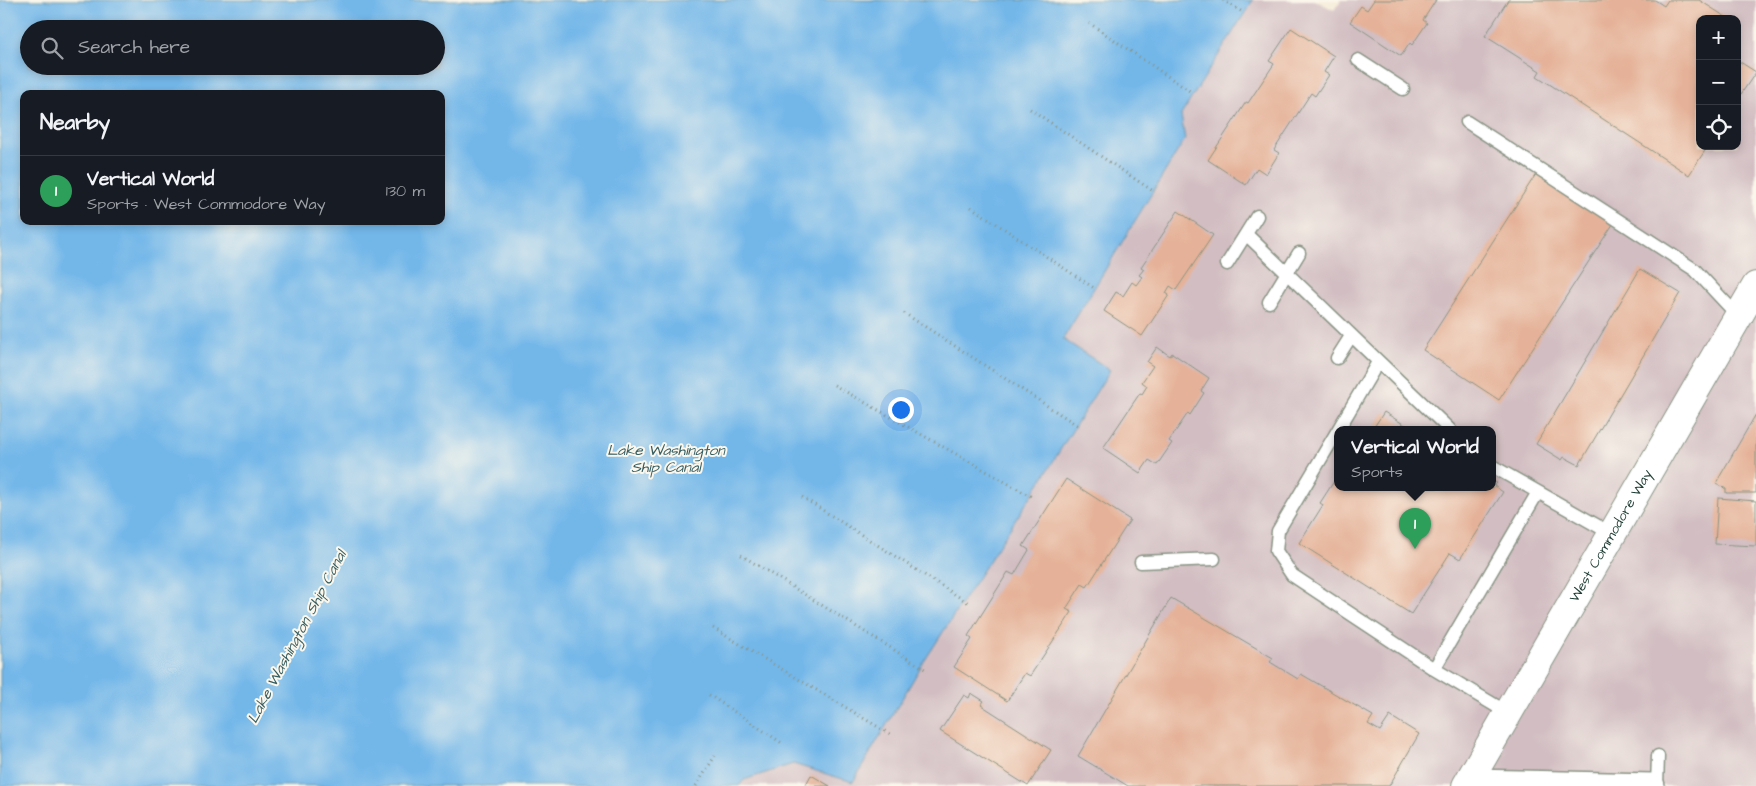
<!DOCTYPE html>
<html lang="en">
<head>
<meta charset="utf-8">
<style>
  body { margin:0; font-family:"Architects Daughter",sans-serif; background:#242831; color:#f1f3f6 }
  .controls { position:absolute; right:15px; top:15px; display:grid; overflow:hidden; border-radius:10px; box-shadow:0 2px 8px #0003 }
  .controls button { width:45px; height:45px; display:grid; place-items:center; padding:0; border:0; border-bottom:1px solid #363941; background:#171b24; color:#f1f3f6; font:25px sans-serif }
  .you { position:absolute; left:900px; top:409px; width:18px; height:18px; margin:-12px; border:4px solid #fff; border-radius:50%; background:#1a73e8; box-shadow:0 0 0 8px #1a73e833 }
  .badge { display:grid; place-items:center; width:32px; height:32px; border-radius:50%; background:#1a73e8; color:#fff; font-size:16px; font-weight:700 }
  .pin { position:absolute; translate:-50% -41px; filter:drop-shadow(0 1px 2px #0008) }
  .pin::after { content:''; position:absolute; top:26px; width:18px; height:15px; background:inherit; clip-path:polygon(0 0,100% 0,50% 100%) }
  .popup { position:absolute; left:1334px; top:426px; width:162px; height:65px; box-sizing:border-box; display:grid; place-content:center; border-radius:10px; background:#171b24; filter:drop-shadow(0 1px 4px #0005); font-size:16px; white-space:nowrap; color:#9ea1a6 }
  .popup b { font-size:19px; color:#f1f3f6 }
  .popup::after { content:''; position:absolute; left:50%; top:100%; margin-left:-10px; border:10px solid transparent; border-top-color:#171b24 }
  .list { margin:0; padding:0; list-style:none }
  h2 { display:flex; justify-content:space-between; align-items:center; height:65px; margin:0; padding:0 20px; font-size:21px }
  h2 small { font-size:16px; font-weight:400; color:#9ea1a6 }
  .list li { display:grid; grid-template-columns:32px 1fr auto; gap:15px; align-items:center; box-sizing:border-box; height:70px; padding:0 20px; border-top:1px solid #363941 }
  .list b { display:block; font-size:19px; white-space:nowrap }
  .list p { margin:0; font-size:16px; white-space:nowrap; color:#9ea1a6 }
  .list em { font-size:16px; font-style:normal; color:#9ea1a6 }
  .icon { flex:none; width:28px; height:28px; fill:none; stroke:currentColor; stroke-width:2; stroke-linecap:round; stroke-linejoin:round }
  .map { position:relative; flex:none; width:1756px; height:786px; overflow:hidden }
  .search { position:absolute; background:#171b24; box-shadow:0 2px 8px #0003; left:20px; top:20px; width:425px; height:55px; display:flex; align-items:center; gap:12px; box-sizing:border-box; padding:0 18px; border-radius:28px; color:#9ea1a6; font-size:19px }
  .panel { position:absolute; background:#171b24; box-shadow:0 2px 8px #0003; left:20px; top:90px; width:425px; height:135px; border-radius:10px }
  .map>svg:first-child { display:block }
</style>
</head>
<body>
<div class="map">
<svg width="1756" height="786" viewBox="0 0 1756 786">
  <rect width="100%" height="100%" fill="#fbf7ec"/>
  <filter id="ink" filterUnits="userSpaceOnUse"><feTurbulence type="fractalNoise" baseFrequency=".02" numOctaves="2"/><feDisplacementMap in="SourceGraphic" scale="10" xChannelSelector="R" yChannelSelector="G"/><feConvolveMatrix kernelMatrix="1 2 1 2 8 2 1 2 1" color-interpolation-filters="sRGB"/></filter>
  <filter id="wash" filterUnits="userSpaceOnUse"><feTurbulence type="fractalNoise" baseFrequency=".0096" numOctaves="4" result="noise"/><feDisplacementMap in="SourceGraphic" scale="20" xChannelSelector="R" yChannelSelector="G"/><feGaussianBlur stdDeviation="1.12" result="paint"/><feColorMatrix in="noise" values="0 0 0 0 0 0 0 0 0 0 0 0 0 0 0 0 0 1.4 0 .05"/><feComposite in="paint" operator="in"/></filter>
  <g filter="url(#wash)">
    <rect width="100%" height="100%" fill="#f6ebd6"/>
    <path fill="#d2bec2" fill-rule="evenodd" d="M1253 0H1315L1334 10 1341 0H1756V786H739L744 780 793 764 853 781 923 663 1110 370 1063 339 1185 139 1181 115ZM1700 19H1737V146H1700ZM1338 430H1492V488H1338Z"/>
    <path fill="#73b7e9" stroke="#497a8e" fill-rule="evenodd" d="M0 0H1253L1181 115 1185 139 1063 339 1110 370 1044 476 923 663 853 782 793 764 744 780 739 786H0ZM29 29H436V66H29ZM24 94H441V221H24Z"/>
    <g id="blocks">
      <path fill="#e5b299" d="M1374 0H1436L1423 20 1427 23 1412 45 1410 43 1401 56 1350 22 1361 6 1367 10Z
        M1508 0H1655L1664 6 1668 0H1699L1729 19H1700V146H1708L1689 175 1537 76 1540 71 1485 36Z
        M1291 28 1334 56 1324 72 1329 75 1315 96 1311 93 1274 150 1279 153 1266 174 1257 168 1246 185 1208 160 1246 102 1248 103 1274 64 1269 61Z
        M1737 60 1756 72 1737 100Z
        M1538 171 1615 221 1499 400 1423 350Z
        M1178 211 1213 235 1176 290 1170 286 1166 293 1169 295 1142 336 1104 311 1116 292 1123 296 1132 282 1136 285 1142 277 1139 275 1144 269 1141 267Z
        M1640 269 1680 293 1579 465 1564 457 1562 460 1536 444Z
        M1157 347 1170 356 1172 353 1209 378 1201 391 1204 393 1190 415 1188 413 1169 441 1172 443 1157 465 1149 460 1140 473 1103 448 1140 393 1142 394 1147 386 1142 382 1153 366 1147 362Z
        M1384 412 1413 430H1372Z
        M1756 414V493H1726V489L1716 483Z
        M1338 475V488H1492V481L1497 483 1494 486 1503 492 1460 559 1450 553 1411 614 1299 543 1323 505 1320 503Z
        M1066 479 1130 520 1087 587 1082 584 1066 609 1072 612 1030 676 1025 673 1007 701 954 667 972 639 968 636 1008 572 1014 575 1029 550 1023 546Z
        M1718 498 1756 501V546L1715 544Z
        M1171 598 1273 658 1270 662 1298 679 1301 674 1373 716 1368 724 1380 731 1390 716 1419 734 1389 786H1128L1078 756Z
        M971 693 984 701 981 705 1051 750 1028 786 940 731 964 695 969 698Z
        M811 775 830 786H805Z"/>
    </g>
  </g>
  <g filter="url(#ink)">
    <use href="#blocks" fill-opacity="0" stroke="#8a9485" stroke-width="1"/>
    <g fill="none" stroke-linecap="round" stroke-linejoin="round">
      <g stroke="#8a9485" stroke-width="15">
        <path id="service" d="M1358 60 1403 89
          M1467 122 1695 270 1738 316
          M1246 234 1450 430
          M1227 264 1257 216
          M1269 302 1299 253
          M1337 358 1351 336
          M1338 430 1278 531 1276 551 1292 575 1434 669 1508 713
          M1338 430 1378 362
          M1492 466 1612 534
          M1141 562 1214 559
          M1434 669 1538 492
          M1657 786 1658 756"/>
      </g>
      <g stroke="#8a9485" stroke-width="28">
        <path id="minor" d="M1469 782 1652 786"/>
      </g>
      <g stroke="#8a9485" stroke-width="30">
        <g id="tertiary">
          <path id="s1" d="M1466 786 1756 286"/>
        </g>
      </g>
      <path stroke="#8a9485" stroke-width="3" stroke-dasharray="1 4" stroke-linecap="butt" d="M1223 0 1244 13
        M1089 23 1191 92
        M1030 109 1153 191
        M971 207 1094 288
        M904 313 1080 427
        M834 385 1032 497
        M802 497 970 604
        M741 555 928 671
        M713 628 890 734
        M709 695 782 743
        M696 786 715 756"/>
      <use href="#service" stroke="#fff" stroke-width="12"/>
      <use href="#minor" stroke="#fff" stroke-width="25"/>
      <use href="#tertiary" stroke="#fff" stroke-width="28"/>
    </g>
  </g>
  <g text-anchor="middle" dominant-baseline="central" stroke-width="4" stroke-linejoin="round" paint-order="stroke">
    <g font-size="14" fill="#1f3d34" stroke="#fbf7ec">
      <text stroke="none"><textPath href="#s1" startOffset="289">West Commodore Way</textPath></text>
    </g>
    <g font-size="15" font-style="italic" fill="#345c61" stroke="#fbf7ec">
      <text x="666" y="450">Lake Washington<tspan x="666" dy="17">Ship Canal</tspan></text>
      <text transform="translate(297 637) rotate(-62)">Lake Washington Ship Canal</text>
    </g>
  </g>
</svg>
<div class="controls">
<button>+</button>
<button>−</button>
<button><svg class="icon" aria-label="locate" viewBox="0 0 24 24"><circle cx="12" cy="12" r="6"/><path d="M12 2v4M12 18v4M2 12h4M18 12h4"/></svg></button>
</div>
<div class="you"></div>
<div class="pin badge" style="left:1415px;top:549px;background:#2e9e5b">1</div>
<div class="popup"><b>Vertical World</b>Sports</div>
<div class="search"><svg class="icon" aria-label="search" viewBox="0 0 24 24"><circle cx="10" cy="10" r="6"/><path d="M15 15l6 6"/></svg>Search here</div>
<section class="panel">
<h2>Nearby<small></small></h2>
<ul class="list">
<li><span class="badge" style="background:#2e9e5b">1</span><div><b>Vertical World</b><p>Sports · West Commodore Way</p></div><em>130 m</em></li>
</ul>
</section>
</div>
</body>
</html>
